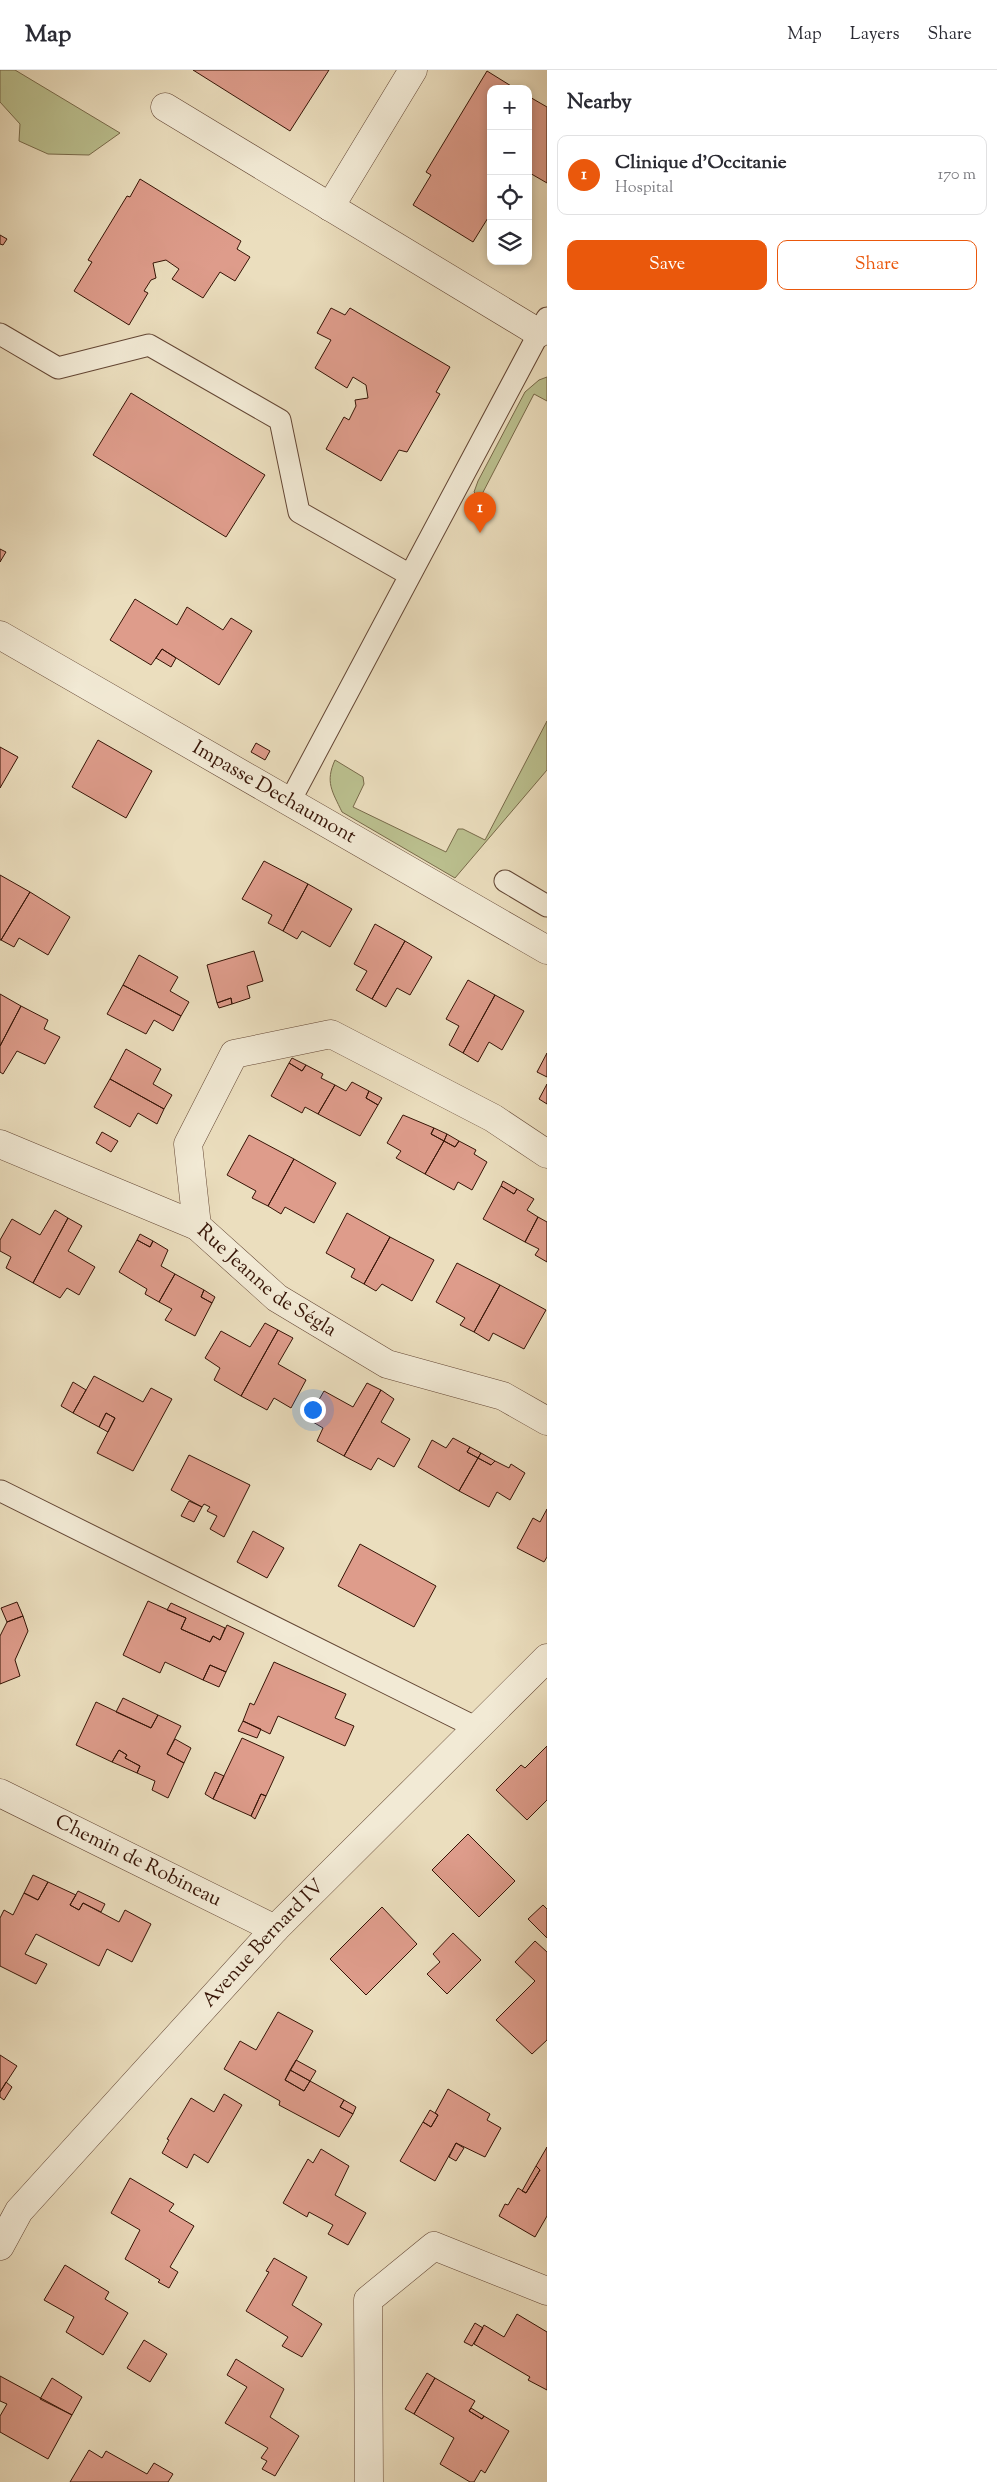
<!DOCTYPE html>
<html lang="en">
<head>
<meta charset="utf-8">
<style>
  body { margin:0; font-family:"Sorts Mill Goudy",serif; background:#f2f2f3; color:#2b2b33 }
  .controls { position:absolute; right:15px; top:15px; display:grid; overflow:hidden; border-radius:10px; box-shadow:0 2px 8px #0003 }
  .controls button { width:45px; height:45px; display:grid; place-items:center; padding:0; border:0; border-bottom:1px solid #e1e1e2; background:#fff; color:#2b2b33; font:25px sans-serif }
  .you { position:absolute; left:312px; top:1339px; width:18px; height:18px; margin:-12px; border:4px solid #fff; border-radius:50%; background:#1a73e8; box-shadow:0 0 0 8px #1a73e833 }
  .badge { display:grid; place-items:center; width:32px; height:32px; border-radius:50%; background:#ea580c; color:#fff; font-size:16px; font-weight:700 }
  .pin { position:absolute; translate:-50% -41px; filter:drop-shadow(0 1px 2px #0008) }
  .pin::after { content:''; position:absolute; top:26px; width:18px; height:15px; background:inherit; clip-path:polygon(0 0,100% 0,50% 100%) }
  .list { margin:0; padding:0; list-style:none }
  h2 { display:flex; justify-content:space-between; align-items:center; height:65px; margin:0; padding:0 20px; font-size:21px }
  h2 small { font-size:16px; font-weight:400; color:#7c7c81 }
  .list li { display:grid; grid-template-columns:32px 1fr auto; gap:15px; align-items:center; box-sizing:border-box; height:80px; margin:0 10px 10px; padding:0 10px; border:1px solid #e1e1e2; border-radius:10px }
  .list b { display:block; font-size:19px; white-space:nowrap }
  .list p { margin:0; font-size:16px; white-space:nowrap; color:#7c7c81 }
  .list em { font-size:16px; font-style:normal; color:#7c7c81 }
  .actions { display:flex; gap:10px; padding:15px 20px }
  .actions a { flex:1; padding:11px 0; border:1px solid #ea580c; border-radius:10px; text-align:center; font-size:18px; color:#ea580c }
  .actions .main { background:#ea580c; color:#fff }
  .icon { flex:none; width:28px; height:28px; fill:none; stroke:currentColor; stroke-width:2; stroke-linecap:round; stroke-linejoin:round }
  .map { position:relative; flex:none; width:547px; height:2412px; overflow:hidden }
  header { display:flex; align-items:center; gap:30px; box-sizing:border-box; height:70px; padding:0 25px; background:#fff; border-bottom:1px solid #e1e1e2 }
  header strong { font-size:24px }
  nav { display:flex; gap:28px; margin-inline-start:auto; font-size:18px }
  main { display:flex }
  aside { flex:1; background:#fff }
  .map>svg:first-child { display:block }
</style>
</head>
<body>
<header>
<strong>Map</strong>
<nav><a>Map</a><a>Layers</a><a>Share</a></nav>
</header>
<main>
<div class="map">
<svg width="547" height="2412" viewBox="0 0 547 2412">
  <rect width="100%" height="100%" fill="#ebdebe"/>
  <filter id="stains"><feTurbulence type="fractalNoise" baseFrequency=".004" numOctaves="4"/><feColorMatrix values="0 0 0 0 .2 0 0 0 0 .09 0 0 0 0 .02 0 0 0 .5 -.17"/></filter>
  <radialGradient id="worn" r=".72"><stop offset=".6" stop-color="#630" stop-opacity="0"/><stop offset="1" stop-color="#630" stop-opacity=".3"/></radialGradient>
  <path fill="#bbc08f" stroke="#786a4a" d="M0 0H15L120 63 89 85 48 84 19 71 20 54 0 32Z
    M547 307V331L534 324 480 428 474 422 478 411 525 322 539 310Z
    M547 651V700L455 808 342 742C332 721 325 712 335 690L363 707 364 714 353 737 446 782 458 759H463L485 770Z"/>
  <path fill="#de9c8b" stroke="#361406" d="M193 0H329L290 61Z
    M487 1 516 19H491V143L473 172 413 135 431 105 426 102Z
    M528 26 547 37V113L528 102Z
    M140 109 241 171 237 179 250 187 235 211 220 202 203 228 172 209 179 199 166 190 153 193 156 208 151 210 144 221 148 223 129 255 74 221 92 192 88 190 127 126 130 127Z
    M0 165 7 169 3 175 0 174Z
    M331 238 345 245 350 238 450 297 436 322 440 324 407 382 399 380 381 411 326 379 344 347 349 350 356 336 355 330 368 328 366 315 353 307 347 318 315 298 331 270 317 263Z
    M131 323 265 405 226 467 93 385Z
    M0 479 6 482 0 492Z
    M135 529 177 555 187 537 223 560 231 548 252 561 219 615 162 579 151 595 110 570Z
    M162 579 176 588 171 597 156 588Z
    M98 670 152 701 126 748 72 717Z
    M256 673 270 681 265 690 251 682Z
    M0 677 18 687 0 718Z
    M264 791 308 814 283 861 268 853 272 845 242 829Z
    M0 805 30 822 1 870H0Z
    M308 814 352 839 330 877 302 861 297 869 283 861Z
    M30 822 70 847 48 885 19 868 14 877 1 870Z
    M375 854 405 871 372 929 356 920 367 901 354 894Z
    M405 871 432 887 410 925 397 918 386 937 372 929Z
    M254 881 263 911 247 916 250 928 232 934 231 928 217 933 207 895Z
    M139 885 178 907 170 921 189 932 181 946 123 915Z
    M468 910 495 925 463 983 449 975 459 956 446 949Z
    M123 915 181 946 173 961 154 950 146 964 107 944Z
    M0 924 21 936 0 976Z
    M495 925 524 941 502 980 489 972 478 992 463 983Z
    M231 928 232 934 219 938 217 933Z
    M21 936 48 950 44 959 60 967 45 994 17 981 3 1004 0 1002V976Z
    M126 979 161 999 153 1014 172 1025 164 1039 110 1009Z
    M547 983V1007L537 1002Z
    M292 988 306 995 302 1001 289 993Z
    M289 993 302 1001 306 995 323 1004 321 1008 335 1015 318 1044 305 1037 302 1043 271 1026Z
    M110 1009 164 1039 157 1054 138 1043 130 1057 94 1037Z
    M352 1012 369 1021 366 1028 378 1035 360 1066 318 1044 335 1015 346 1021Z
    M547 1014V1034L539 1029Z
    M369 1021 382 1028 378 1035 366 1028Z
    M403 1045 434 1058 431 1064 444 1071 425 1104 396 1088 401 1081 387 1073Z
    M434 1058 447 1064 444 1071 431 1064Z
    M102 1062 118 1071 111 1082 96 1073Z
    M447 1064 459 1071 455 1077 444 1071Z
    M249 1065 294 1089 268 1136 252 1128 256 1121 227 1105Z
    M444 1071 455 1077 459 1071 476 1080 474 1084 487 1092 472 1120 458 1112 454 1120 425 1104Z
    M294 1089 336 1113 314 1153 285 1137 281 1144 268 1136Z
    M503 1111 517 1119 514 1124 501 1116Z
    M501 1116 514 1124 517 1119 534 1129 527 1140 538 1147 525 1172 483 1149Z
    M55 1140 68 1148 33 1213 6 1198 11 1187 0 1181V1170L12 1149 40 1165Z
    M347 1143 390 1167 364 1214 351 1207 355 1199 326 1183Z
    M538 1147 547 1152V1192L535 1185 539 1179 525 1172Z
    M68 1148 82 1156 68 1181 95 1197 79 1225 67 1218 60 1228 33 1213Z
    M140 1164 153 1171 150 1177 137 1170Z
    M390 1167 434 1190 412 1231 382 1214 376 1221 364 1214Z
    M137 1170 150 1177 153 1171 168 1180 161 1196 175 1204 159 1232 145 1224 147 1219 119 1202Z
    M457 1193 500 1215 474 1262 460 1255 465 1248 436 1232Z
    M175 1204 204 1220 201 1227 212 1233 195 1266 165 1250 172 1239 159 1232Z
    M500 1215 546 1240 524 1279 493 1263 489 1271 474 1262Z
    M204 1220 215 1227 212 1233 201 1227Z
    M265 1253 278 1260 241 1326 214 1310 220 1298 205 1288 221 1261 250 1277Z
    M278 1260 293 1268 278 1294 306 1310 291 1338 274 1328 267 1340 241 1326Z
    M94 1306 143 1332 151 1318 172 1329 133 1401 97 1383 115 1348 106 1343 99 1357 73 1343Z
    M73 1312 86 1320 73 1343 61 1336Z
    M367 1313 381 1320 344 1386 317 1371 323 1358 308 1349 324 1321 353 1337Z
    M381 1320 394 1329 381 1352 410 1369 394 1397 378 1388 371 1400 344 1386Z
    M106 1343 115 1348 108 1362 99 1357Z
    M453 1368 470 1377 467 1382 478 1388 459 1421 418 1397 432 1370 446 1378Z
    M470 1377 481 1383 478 1388 467 1382Z
    M481 1383 495 1391 491 1395 478 1388Z
    M189 1385 250 1415 224 1467 210 1459 217 1446 207 1441 210 1437 204 1434 202 1437 171 1420Z
    M478 1388 491 1395 495 1391 509 1398 511 1394 525 1403 510 1430 497 1422 489 1437 459 1421Z
    M189 1431 202 1437 194 1452 181 1446Z
    M547 1439V1487L544 1492 517 1478 533 1448 540 1452Z
    M253 1461 284 1478 267 1508 237 1492Z
    M360 1474 436 1516 414 1557 338 1516Z
    M148 1531 186 1548 181 1559 210 1572 213 1566 220 1570 227 1555 244 1563 226 1602 210 1595 203 1610 165 1592 160 1603 123 1585Z
    M17 1532 23 1546 7 1552 1 1538Z
    M171 1533 225 1558 220 1570 213 1566 210 1572 181 1559 186 1548 167 1540Z
    M23 1546 28 1561 15 1590 20 1606 0 1614V1566L7 1552Z
    M274 1592 346 1624 335 1648 354 1656 345 1676 278 1646 270 1664 243 1651 250 1633 254 1635Z
    M210 1595 226 1602 219 1617 203 1610Z
    M123 1628 158 1645 151 1658 116 1642Z
    M96 1632 151 1658 158 1645 181 1656 167 1684 184 1693 168 1728 152 1720 155 1711 137 1703 140 1696 125 1688 127 1685 119 1680 112 1692 76 1675Z
    M243 1651 261 1659 257 1668 238 1661Z
    M242 1668 284 1687 266 1726 261 1724 251 1746 213 1729Z
    M175 1669 191 1678 184 1693 167 1684Z
    M547 1676V1730L527 1750 496 1720 521 1695 525 1698Z
    M119 1680 127 1685 125 1688 140 1696 137 1703 112 1692Z
    M215 1702 224 1706 213 1729 205 1724Z
    M261 1724 266 1726 255 1749 251 1746Z
    M468 1764 515 1811 479 1847 432 1800Z
    M33 1805 48 1812 38 1830 24 1823Z
    M48 1812 76 1825 70 1835 79 1840 83 1833 119 1852 125 1840 151 1854 132 1892 107 1879 99 1896 36 1864 25 1884 47 1894 36 1914 0 1896V1848L4 1840 13 1845 24 1823 38 1830Z
    M78 1821 105 1834 101 1842 83 1833 79 1840 70 1835Z
    M543 1835 547 1839V1868L528 1849Z
    M382 1837 417 1874 366 1925 330 1889Z
    M453 1863 481 1890 447 1924 427 1904 440 1892 433 1884Z
    M535 1871 547 1882V1970L532 1984 496 1950 535 1911 515 1892Z
    M278 1942 313 1961 285 2010 304 2021 310 2011 344 2030 340 2037 353 2044 339 2067 279 2035 280 2031 224 1999 240 1971 256 1980Z
    M0 1985 17 1996 0 2022Z
    M296 1990 316 2001 310 2011 290 2000Z
    M290 2000 310 2011 304 2021 285 2010Z
    M6 2012 12 2017 4 2030 0 2027V2022Z
    M448 2019 490 2044 487 2050 501 2058 485 2087 456 2073 435 2111 400 2091 423 2052 431 2057 438 2045 435 2043Z
    M224 2024 242 2035 208 2093 194 2084 187 2098 162 2083 169 2070 167 2069 191 2028 214 2042Z
    M344 2030 356 2037 353 2044 340 2037Z
    M430 2040 438 2045 431 2057 423 2052Z
    M456 2073 464 2078 456 2091 449 2087Z
    M547 2077V2146L535 2167 499 2146 505 2134 508 2135 518 2118 526 2123 540 2100 536 2096Z
    M321 2079 349 2096 335 2125 366 2143 348 2175 328 2164 333 2155 309 2142 307 2147 283 2133 308 2089 313 2093Z
    M536 2096 540 2100 526 2123 522 2121Z
    M130 2108 174 2134 169 2141 194 2156 170 2197 178 2202 169 2218 158 2212 160 2210 125 2189 140 2160 111 2143Z
    M274 2188 307 2207 292 2235 322 2254 302 2287 282 2276 288 2267 246 2241 269 2202 266 2201Z
    M65 2195 109 2222 105 2229 128 2243 103 2285 66 2262 74 2247 44 2230Z
    M517 2244 547 2262V2320L528 2310 530 2307 474 2274 484 2255 504 2267Z
    M475 2253 483 2258 472 2276 464 2272Z
    M144 2270 167 2284 150 2312 127 2298Z
    M236 2289 284 2319 270 2347 299 2366 275 2406 262 2399 267 2391 261 2388 268 2378 225 2353 247 2317 227 2305Z
    M427 2303 435 2308 414 2344 405 2339Z
    M0 2306 72 2345 48 2389 0 2362V2346L7 2334 0 2331Z
    M52 2308 82 2327 72 2345 40 2329Z
    M435 2308 475 2331 469 2341 482 2349 484 2346 509 2361 485 2403 481 2400 474 2412H470L440 2394 454 2368 414 2344Z
    M471 2338 484 2346 482 2349 469 2341Z
    M89 2380 102 2388 106 2381 147 2404 154 2393 173 2404 168 2412H70Z"/>
  <g fill="none" stroke-linecap="round" stroke-linejoin="round">
    <g stroke="#634634" stroke-width="23">
      <path id="service" d="M0 264 58 298 149 275 280 350 299 442 410 505
        M290 731 547 248
        M505 811 547 836
        M1 1421 475 1657"/>
    </g>
    <g stroke="#634634" stroke-width="29">
      <g id="minor">
        <path d="M165 37 539 263"/>
        <path d="M330 137 413 0"/>
        <path id="s1" d="M0 565 547 880"/>
        <path d="M0 1074 197 1156"/>
        <path id="s2" d="M547 1084 493 1048 331 964 234 984 188 1074 197 1156 277 1228 387 1294 503 1326 547 1351"/>
        <path id="s3" d="M0 1723 275 1859"/>
        <path id="s4" d="M0 2176 19 2141 275 1859 547 1588"/>
        <path d="M369 2412 368 2230 434 2176 547 2221"/>
      </g>
    </g>
    <use href="#service" stroke="#f2ead5" stroke-width="21"/>
    <use href="#minor" stroke="#f2ead5" stroke-width="28"/>
  </g>
  <g text-anchor="middle" dominant-baseline="central" stroke-width="4" stroke-linejoin="round" paint-order="stroke">
    <g font-size="20" fill="#361406" stroke="#f2ead5">
      <text stroke="none"><textPath href="#s1" startOffset="316">Impasse Dechaumont</textPath></text>
      <text stroke="none"><textPath href="#s2" startOffset="619">Rue Jeanne de Ségla</textPath></text>
      <text stroke="none"><textPath href="#s3" startOffset="154">Chemin de Robineau</textPath></text>
      <text stroke="none"><textPath href="#s4" startOffset="402">Avenue Bernard IV</textPath></text>
    </g>
  </g>
  <rect width="100%" height="100%" filter="url(#stains)"/>
  <rect width="100%" height="100%" fill="url(#worn)"/>
</svg>
<div class="controls">
<button>+</button>
<button>−</button>
<button><svg class="icon" aria-label="locate" viewBox="0 0 24 24"><circle cx="12" cy="12" r="6"/><path d="M12 2v4M12 18v4M2 12h4M18 12h4"/></svg></button>
<button><svg class="icon" aria-label="layers" viewBox="0 0 24 24"><path d="M12 4l9 5-9 5-9-5zM3 14l9 5 9-5"/></svg></button>
</div>
<div class="you"></div>
<div class="pin badge" style="left:480px;top:463px">1</div>
</div>
<aside>
<h2>Nearby<small></small></h2>
<ul class="list">
<li><span class="badge">1</span><div><b>Clinique d'Occitanie</b><p>Hospital</p></div><em>170 m</em></li>
</ul>
<div class="actions"><a class="main">Save</a><a>Share</a></div>
</aside>
</main>
</body>
</html>
